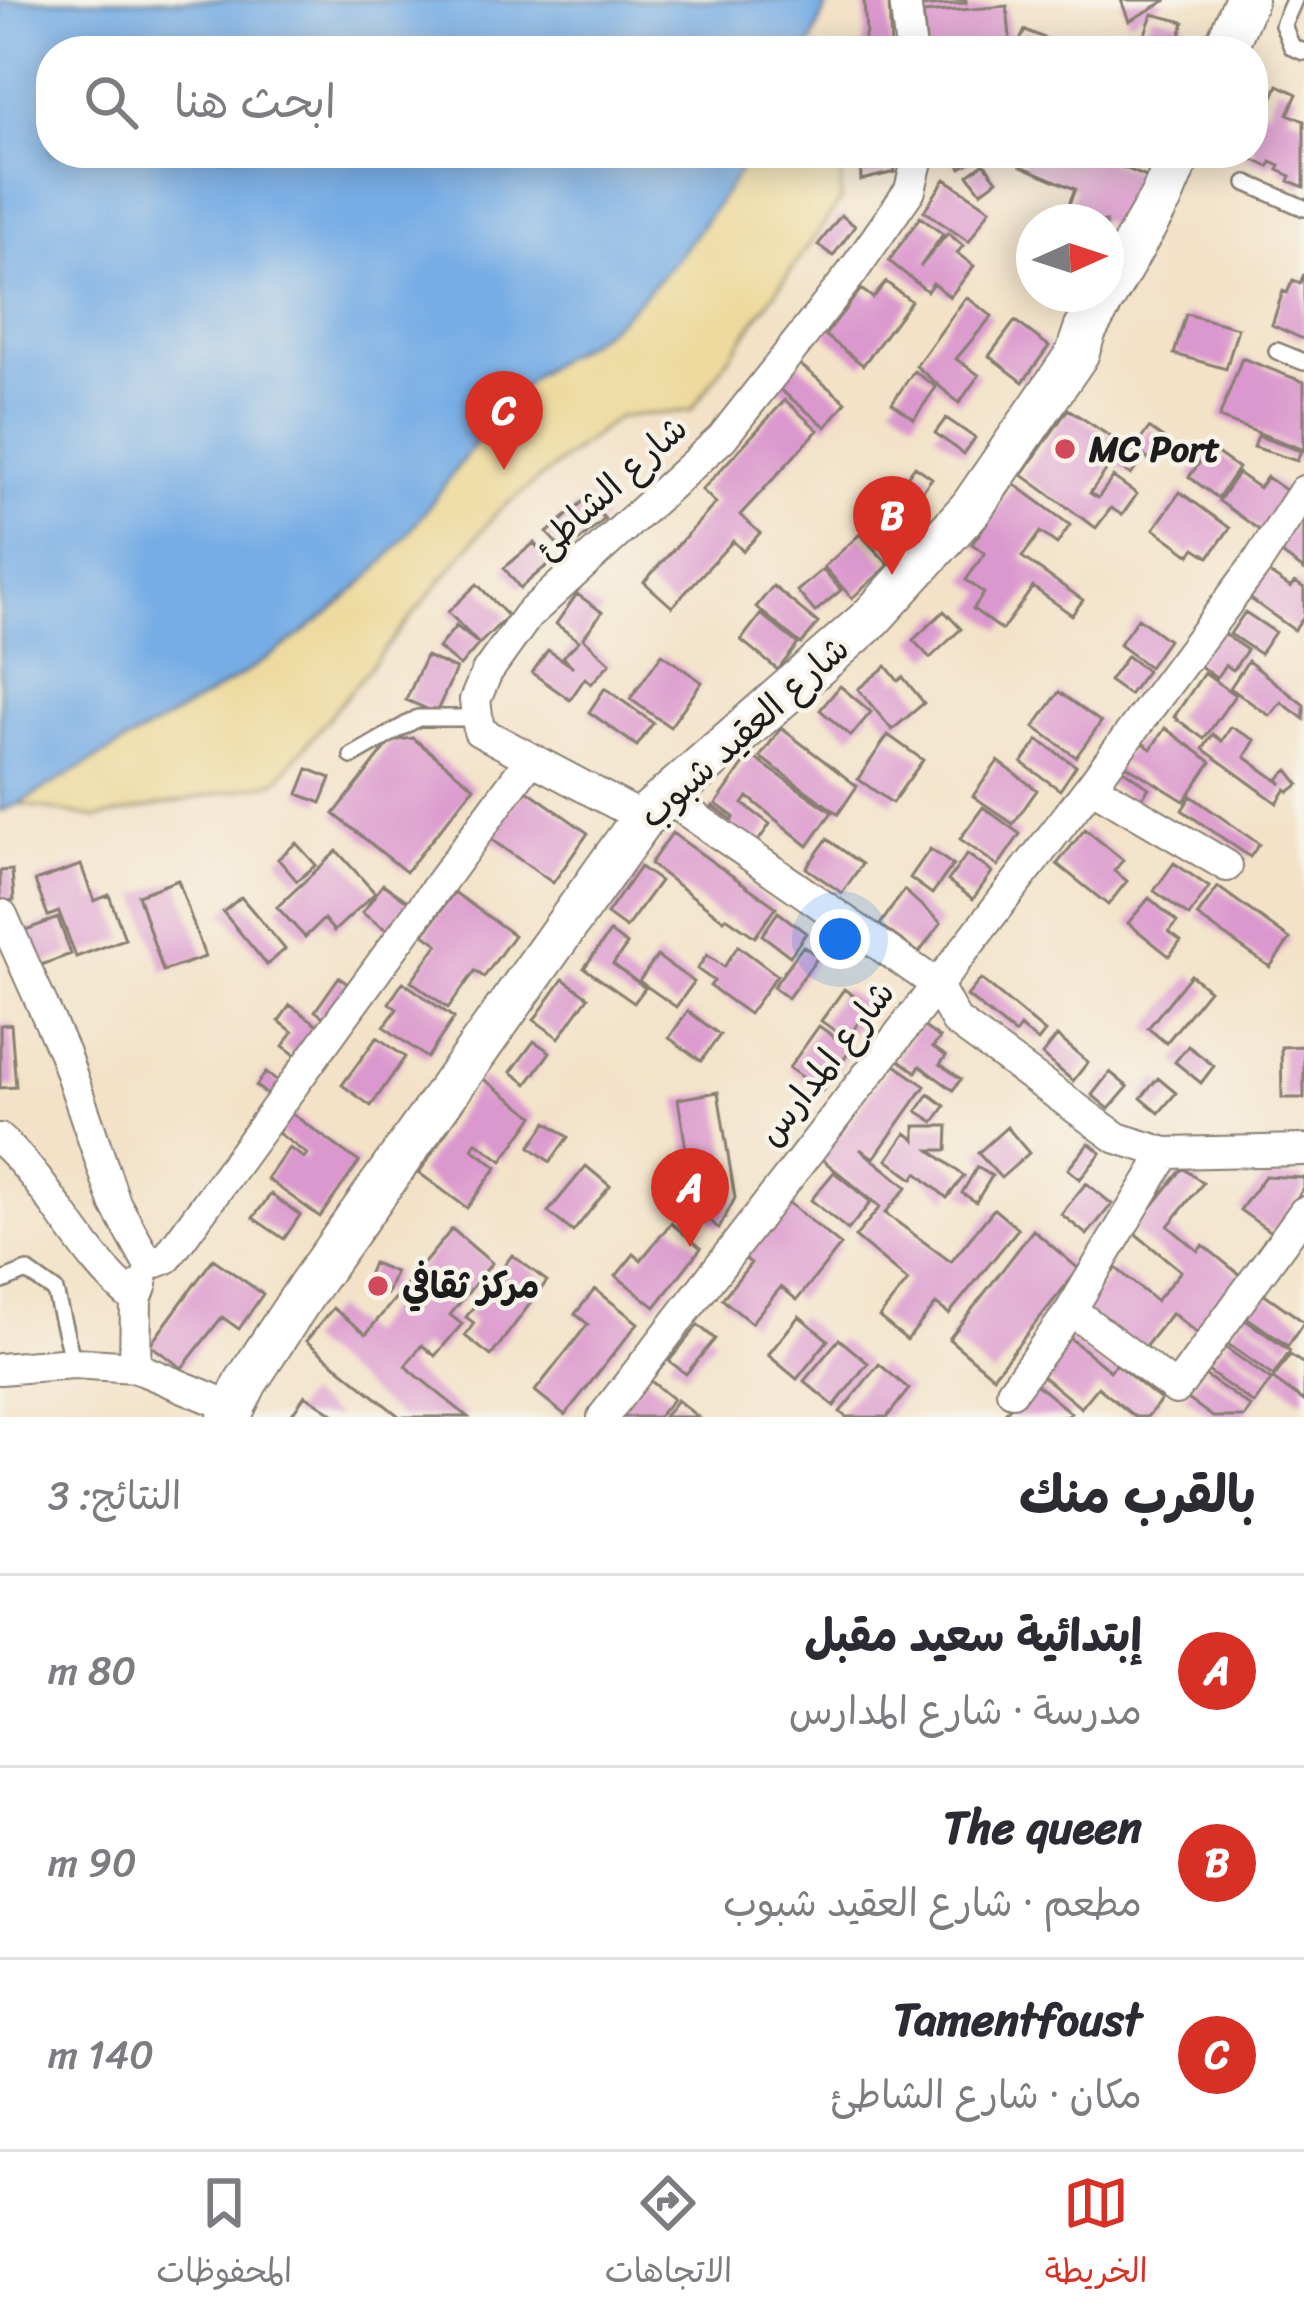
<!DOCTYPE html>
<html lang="ar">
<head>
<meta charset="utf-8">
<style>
  body { margin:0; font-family:Sriracha,"Playpen Sans Arabic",sans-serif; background:#f2f2f3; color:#2b2b33; direction:rtl }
  .compass { position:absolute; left:1016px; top:204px; width:108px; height:108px; border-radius:50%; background:#fff; box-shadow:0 6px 30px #0003; rotate:87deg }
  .you { position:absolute; left:840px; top:939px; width:42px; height:42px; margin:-30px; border:9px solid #fff; border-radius:50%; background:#1a73e8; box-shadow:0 0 0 18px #1a73e833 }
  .badge { display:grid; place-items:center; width:78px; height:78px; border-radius:50%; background:#d93025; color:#fff; font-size:39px; font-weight:700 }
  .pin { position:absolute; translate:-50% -99px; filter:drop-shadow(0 3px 6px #0008) }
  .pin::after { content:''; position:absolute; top:63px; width:42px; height:36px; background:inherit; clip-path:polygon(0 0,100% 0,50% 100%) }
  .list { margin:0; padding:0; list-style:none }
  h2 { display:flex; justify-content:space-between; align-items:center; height:156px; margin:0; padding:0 48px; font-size:51px }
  h2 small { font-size:39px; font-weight:400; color:#7c7c81 }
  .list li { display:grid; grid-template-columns:78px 1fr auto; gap:36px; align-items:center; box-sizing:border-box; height:192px; padding:0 48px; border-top:3px solid #e1e1e2 }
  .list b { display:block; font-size:45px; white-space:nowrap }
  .list p { margin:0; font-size:39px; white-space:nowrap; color:#7c7c81 }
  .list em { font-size:39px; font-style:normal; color:#7c7c81 }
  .icon { flex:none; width:66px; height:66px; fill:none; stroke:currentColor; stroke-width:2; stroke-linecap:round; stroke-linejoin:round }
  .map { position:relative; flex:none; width:1304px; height:1417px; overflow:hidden; direction:ltr }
  .search { position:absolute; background:#fff; box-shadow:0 6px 30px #0003; left:36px; right:36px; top:36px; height:132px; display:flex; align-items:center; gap:30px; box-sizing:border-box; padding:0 42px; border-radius:48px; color:#7c7c81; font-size:45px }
  .sheet { height:732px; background:#fff }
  nav { display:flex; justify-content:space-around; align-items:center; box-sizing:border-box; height:168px; border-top:3px solid #e1e1e2; background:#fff; font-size:33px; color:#7c7c81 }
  nav a { display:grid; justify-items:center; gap:6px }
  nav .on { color:#d93025 }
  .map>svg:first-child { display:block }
</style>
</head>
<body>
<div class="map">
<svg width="1304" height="1417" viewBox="0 0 1304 1417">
  <rect width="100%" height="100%" fill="#f7f3e8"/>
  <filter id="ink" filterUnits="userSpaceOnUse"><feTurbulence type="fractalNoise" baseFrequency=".00833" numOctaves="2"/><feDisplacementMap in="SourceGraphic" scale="24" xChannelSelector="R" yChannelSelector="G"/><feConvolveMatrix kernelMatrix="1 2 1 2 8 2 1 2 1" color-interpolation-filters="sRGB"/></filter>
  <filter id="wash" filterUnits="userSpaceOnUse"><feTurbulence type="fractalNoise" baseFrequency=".004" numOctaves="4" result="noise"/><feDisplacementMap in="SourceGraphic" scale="48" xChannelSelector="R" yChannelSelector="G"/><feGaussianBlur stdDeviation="2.7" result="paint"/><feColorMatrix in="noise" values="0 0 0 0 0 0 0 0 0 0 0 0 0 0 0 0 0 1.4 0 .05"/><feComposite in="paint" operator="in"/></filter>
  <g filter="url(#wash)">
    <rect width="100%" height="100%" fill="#f3e2c8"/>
    <path fill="#eeda9e" stroke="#857b5d" stroke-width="3" d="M751 153H841V200L691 411 618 417 498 511 276 782 97 818 19 804C137 731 269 675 370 576 430 516 470 437 531 379 556 356 589 345 614 323 669 276 712 213 751 153Z"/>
    <path fill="#77ade5" stroke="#4a6480" stroke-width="3" d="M0 0H829L808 51H51V153H751C712 214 669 276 614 323 589 345 556 356 531 379 470 437 431 516 370 576 269 675 137 731 19 804L0 811Z"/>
    <g id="blocks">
      <path fill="#db98ce" d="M864 0H889L891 51H861L866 32Z
        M920 0H966V3L921 7Z
        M1121 0H1167L1129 21Z
        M1007 6 1011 48 927 51 923 13Z
        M1152 14 1184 22 1176 51H1139Z
        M1025 30 1075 51H1015Z
        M1278 85 1297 94 1288 114 1304 121V187L1289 181 1291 176 1278 170 1280 166 1271 162 1269 167 1239 153H1253V122L1259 107 1267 111Z
        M860 153H894L895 172 861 180Z
        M951 153H984L961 168Z
        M1026 153H1089L1149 178 1123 244 1106 237V222L1063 219 1075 189 1021 166Z
        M984 163 997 180 981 192 968 175Z
        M945 179 990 209 969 242 924 211Z
        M841 215 855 226 833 256 818 245Z
        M920 217 943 234 920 267 948 233 963 246 957 253 974 266 950 297 933 283 927 291 889 261Z
        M1304 274V336L1303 339 1272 325 1283 291 1287 293 1293 280 1300 283Z
        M886 282 911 301 863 365 825 335 861 289 873 298Z
        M966 297 992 316 956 359 979 375 959 403 916 366Z
        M1186 314 1238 328 1226 369 1174 354Z
        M1015 321 1049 346 1023 382 989 356Z
        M1242 358 1304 382V450L1219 418Z
        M797 362 846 402 826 427 777 387Z
        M914 371 936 387 914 419 892 403Z
        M785 400 818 430 740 515 760 533 743 551 733 541 672 607 644 582 716 503 702 490Z
        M1068 409 1143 458 1131 475 1112 462 1090 493 1098 498 1113 477 1137 494 1122 515 1111 508 1096 528 1022 475Z
        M946 418 975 438 964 454 935 433Z
        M1149 428 1170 443 1155 464 1134 449Z
        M1258 436 1301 451 1297 461 1254 447Z
        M1210 448 1238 468 1218 498 1189 477Z
        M915 466 932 478 907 512 890 500Z
        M1238 473 1259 488 1267 477 1293 495 1265 534 1219 501Z
        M1014 484 1070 525 1057 544 1040 532 1022 557 1083 600 1072 615 1033 587 1002 630 973 609 984 593 966 580 985 553 972 544Z
        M1180 492 1230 528 1209 557 1195 548 1190 555 1154 529Z
        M587 498 605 519 565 553 547 533Z
        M1304 510V570L1276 550Z
        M860 534 889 565 852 598 824 567Z
        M534 543 550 563 520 588 504 568Z
        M823 569 841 590 815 612 797 591Z
        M1263 569 1291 588 1295 582 1304 588V616L1294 630 1245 595Z
        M477 584 508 616 479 644 448 612Z
        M773 586 818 623 801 644 756 607Z
        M577 594 602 612 583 638 610 663 591 684 585 678 570 700 532 673 548 650 573 667 563 657 579 641 556 624Z
        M944 611 961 629 930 658 913 640Z
        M1245 612 1275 632 1260 654 1230 634Z
        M761 614 798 644 778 670 741 640Z
        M1138 618 1168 640 1149 667 1119 645Z
        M456 626 479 644 460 666 438 648Z
        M1218 630 1247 650 1233 670 1225 665 1216 678 1195 662Z
        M662 654 702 682 670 727 630 699Z
        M426 656 456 669 436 713 406 700Z
        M1127 656 1147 671 1129 695 1109 681Z
        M1248 661 1304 705V719L1281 702 1270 716 1230 688Z
        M886 666 898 681 903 677 924 703 892 730 858 689Z
        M1204 673 1235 695 1204 739 1174 717Z
        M840 686 871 712 851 736 820 710Z
        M605 688 653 723 637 746 589 712Z
        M1059 692 1101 722 1076 757 1034 727Z
        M1231 727 1255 740 1245 757 1282 784 1278 779 1288 770 1299 784 1289 792 1286 789 1277 803 1203 749 1213 734 1222 741Z
        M781 728 857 786 838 814 760 757Z
        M1165 728 1211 762 1184 801 1119 761 1138 740 1151 749Z
        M888 735 923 760 892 803 858 779Z
        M413 738 474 787 406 872 334 814 391 741Z
        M1038 740 1076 766 1060 790 1022 763Z
        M750 755 832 812 808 846 748 797 743 804 770 824 752 850 706 817 713 806 732 820 734 817 716 804Z
        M998 761 1037 790 1013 824 973 796Z
        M1115 764 1149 788 1137 804 1103 780Z
        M308 769 331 778 321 803 298 794Z
        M524 788 588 833 553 883 489 838Z
        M1191 796 1259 844 1250 857 1182 810Z
        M983 807 1020 834 998 866 960 839Z
        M1085 829 1123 860 1114 871 1127 881 1108 905 1057 864Z
        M672 833 776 907 755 937 726 917 724 920 650 864Z
        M827 839 862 864 842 893 806 868Z
        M296 843 316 865 297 881 278 859Z
        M930 849 953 865 932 894 910 878Z
        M337 851 375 893 334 931 324 919 305 937 277 907Z
        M967 854 992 872 973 899 948 881Z
        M1174 863 1209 887 1189 916 1154 891Z
        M81 865 94 901 109 895 125 939 76 957 59 912 48 916 35 881Z
        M640 867 660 881 626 928 607 914Z
        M12 870 14 900 0 902V871Z
        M178 880 205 957 163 971 138 895Z
        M383 884 409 902 388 931 362 913Z
        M1218 887 1290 939 1270 967 1197 916Z
        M904 890 941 923 919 953 880 925Z
        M454 892 514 935 484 977 475 971 448 1008 411 981 438 944 424 934Z
        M241 897 285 949 267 965 223 912Z
        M1149 898 1177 922 1169 932 1181 941 1169 956 1128 923Z
        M778 912 806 933 790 956 762 935Z
        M58 918 71 954 33 968 20 932Z
        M610 932 627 945 613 964 645 988 634 1003 584 968Z
        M738 946 777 975 749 1014 710 986 714 981 697 969 707 955 724 967Z
        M803 946 818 957 788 998 773 987Z
        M657 956 694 982 676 1007 639 981Z
        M1191 975 1209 990 1166 1043 1148 1028Z
        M339 977 350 986 326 1019 315 1011Z
        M563 979 588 997 559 1038 534 1020Z
        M981 979 1045 1032 1038 1041 1020 1027 1015 1034 967 996Z
        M403 982 454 1018 427 1058 384 1027 397 1009 389 1003Z
        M844 989 869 1007 847 1039 821 1021Z
        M290 1005 324 1029 302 1060 283 1046 293 1032 279 1021Z
        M688 1011 720 1035 701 1061 669 1038Z
        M11 1024 16 1087 0 1088V1025Z
        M920 1024 940 1038 933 1047 946 1056 940 1064 961 1079 953 1090 920 1066 916 1072 896 1058Z
        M819 1026 851 1049 822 1091 789 1068Z
        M1057 1036 1088 1062 1073 1081 1042 1055Z
        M377 1037 405 1057 371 1106 342 1085Z
        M534 1041 550 1052 527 1084 511 1072Z
        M1188 1046 1214 1066 1201 1083 1175 1062Z
        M1304 1046V1098H1282L1281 1047Z
        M892 1063 925 1086 874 1158 860 1149 907 1187 885 1213 951 1262 994 1209 1018 1229 949 1314 936 1304 907 1340 879 1317 908 1281 855 1237 880 1207 818 1156 839 1132 842 1134Z
        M266 1072 283 1085 273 1099 256 1086Z
        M1110 1072 1128 1087 1109 1109 1092 1095Z
        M482 1078 534 1116 502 1161 476 1142 472 1149 497 1167 467 1208 419 1173Z
        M1158 1078 1176 1093 1159 1113 1141 1098Z
        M718 1092 735 1198 719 1229 695 1205 678 1099Z
        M929 1094 945 1106 934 1122 917 1111Z
        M291 1113 359 1162 320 1217 267 1179 289 1148 304 1158 307 1154 278 1133Z
        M547 1122 568 1137 550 1162 530 1147Z
        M915 1126H948L947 1150H930L964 1176 947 1198 917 1173 913 1179 887 1160 906 1133 915 1140Z
        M1007 1127 1029 1153 1001 1178 978 1153Z
        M1089 1143 1101 1153 1080 1179 1068 1169Z
        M586 1166 610 1186 573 1232 548 1212Z
        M977 1167 992 1176 976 1202 962 1193Z
        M1183 1168 1203 1183 1168 1226 1198 1251 1203 1245 1245 1279 1201 1337 1172 1313 1137 1357 1081 1311 1116 1268 1156 1301 1181 1271 1132 1231Z
        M834 1172 871 1202 848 1230 811 1200Z
        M1265 1176 1304 1178V1188L1272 1233 1240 1210Z
        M1086 1183 1112 1204 1087 1235 1061 1214Z
        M271 1194 300 1215 284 1239 253 1218Z
        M785 1200 841 1245 797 1300 781 1287 751 1323 722 1299 751 1263 742 1256Z
        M671 1223 701 1248 655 1307 616 1276 634 1254 641 1260Z
        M452 1229 492 1263 450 1315 462 1324 435 1356 422 1345 405 1366 468 1417H400L306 1341 333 1308 366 1334Z
        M1033 1230 1079 1269 993 1376 949 1339Z
        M512 1255 547 1281 491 1356 465 1336 474 1323 466 1317Z
        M213 1259 263 1294 239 1329 222 1317 182 1368 150 1345Z
        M373 1263 395 1272 387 1294 364 1285Z
        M1256 1288 1304 1322 1288 1346 1239 1312Z
        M595 1289 638 1323 565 1415 535 1391 588 1324 575 1314Z
        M799 1316 828 1340 797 1379 768 1355Z
        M1241 1317 1290 1351 1273 1376 1225 1342Z
        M698 1325 715 1339 686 1374 669 1361Z
        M1065 1334 1110 1371 1116 1364 1161 1400 1147 1417H1135L1098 1387 1081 1408 1035 1370Z
        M839 1339 868 1363 834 1406 804 1381Z
        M1222 1345 1271 1380 1254 1404 1205 1369Z
        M1290 1355 1304 1364V1401L1273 1379Z
        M879 1364 909 1389 887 1417H846L840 1412Z
        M1202 1373 1251 1407 1244 1417H1213L1185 1397Z
        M646 1377 673 1399 658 1417H613Z
        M1031 1380 1071 1413 1067 1417H1013L1006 1412Z
        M305 1395 338 1417H290Z
        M677 1400 698 1417H664Z"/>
    </g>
  </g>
  <g filter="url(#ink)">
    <use href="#blocks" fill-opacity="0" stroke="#887f72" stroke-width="3"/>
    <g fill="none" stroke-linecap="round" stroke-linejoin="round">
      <g stroke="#887f72" stroke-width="20">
        <path id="service" d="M1294 0 1283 25 1292 47 1304 52
          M1247 183 1304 208
          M1277 351 1304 362
          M352 756 418 718H477
          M0 1282 27 1271 55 1291 73 1363"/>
      </g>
      <g stroke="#887f72" stroke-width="34">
        <path id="minor" d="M905 0 911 51
          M1091 786 1227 866
          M669 799 936 984 956 1021 1117 1138 1166 1153 1304 1150
          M643 818 479 731 475 700 487 672 528 615 722 438 851 274 910 190 919 153
          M2 915 64 1053 115 1203 149 1265 167 1258 529 761
          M0 1139C53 1187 80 1256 136 1300
          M1071 1310 1176 1389 1304 1212
          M135 1367 136 1300 142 1284
          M0 1369 73 1363 135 1367 232 1407
          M1012 1391 1071 1310 1166 1153
          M603 1417 1091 786 1257 563 1304 491"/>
      </g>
      <g stroke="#887f72" stroke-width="46">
        <path id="secondary" d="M1224 51 1246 0
          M1106 294 1161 198 1180 153
          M229 1417 246 1382 309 1286 643 818 871 618 971 508 1077 354 1085 330 1106 294"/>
      </g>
      <use href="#service" stroke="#fff" stroke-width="15"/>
      <use href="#minor" stroke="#fff" stroke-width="30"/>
      <use href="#secondary" stroke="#fff" stroke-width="42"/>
    </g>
  </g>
  <g fill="#d1495b" stroke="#f7f3e8" stroke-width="4.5">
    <circle cx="1065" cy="449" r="12"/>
    <circle cx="378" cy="1286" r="12"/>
  </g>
  <g text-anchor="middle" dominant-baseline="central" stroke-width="9" stroke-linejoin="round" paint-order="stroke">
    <g font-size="36" font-weight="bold" fill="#1c1c1c" stroke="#f7f3e8" text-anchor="start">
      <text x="1089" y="449">MC Port</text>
      <text x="402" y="1286">مركز ثقافي</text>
    </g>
    <g font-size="36" fill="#1c1c1c" stroke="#f7f3e8">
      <text transform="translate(610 487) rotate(-42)">شارع الشاطئ</text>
      <text transform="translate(744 732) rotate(-42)">شارع العقيد شبوب</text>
      <text transform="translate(826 1063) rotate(-52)">شارع المدارس</text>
    </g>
  </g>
</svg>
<svg class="compass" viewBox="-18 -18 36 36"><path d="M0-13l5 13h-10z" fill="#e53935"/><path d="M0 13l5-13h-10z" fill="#7c7c81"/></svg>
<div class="you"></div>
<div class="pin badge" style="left:690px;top:1247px">A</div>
<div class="pin badge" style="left:892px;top:575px">B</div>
<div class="pin badge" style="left:504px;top:470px">C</div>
<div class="search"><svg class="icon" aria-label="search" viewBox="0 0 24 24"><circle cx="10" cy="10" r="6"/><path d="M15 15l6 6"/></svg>ابحث هنا</div>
</div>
<section class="sheet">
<h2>بالقرب منك<small>النتائج: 3</small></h2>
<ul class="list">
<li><span class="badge">A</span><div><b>إبتدائية سعيد مقبل</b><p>مدرسة · شارع المدارس</p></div><em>80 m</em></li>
<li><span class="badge">B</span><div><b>The queen</b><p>مطعم · شارع العقيد شبوب</p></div><em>90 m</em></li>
<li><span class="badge">C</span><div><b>Tamentfoust</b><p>مكان · شارع الشاطئ</p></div><em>140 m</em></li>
</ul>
</section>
<nav>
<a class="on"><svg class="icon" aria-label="map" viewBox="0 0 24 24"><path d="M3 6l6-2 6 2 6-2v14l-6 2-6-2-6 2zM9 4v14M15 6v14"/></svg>الخريطة</a>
<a><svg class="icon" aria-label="directions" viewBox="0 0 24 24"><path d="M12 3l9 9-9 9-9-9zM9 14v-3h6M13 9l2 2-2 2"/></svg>الاتجاهات</a>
<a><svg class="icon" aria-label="saved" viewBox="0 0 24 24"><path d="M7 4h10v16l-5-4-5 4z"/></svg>المحفوظات</a>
</nav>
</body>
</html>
